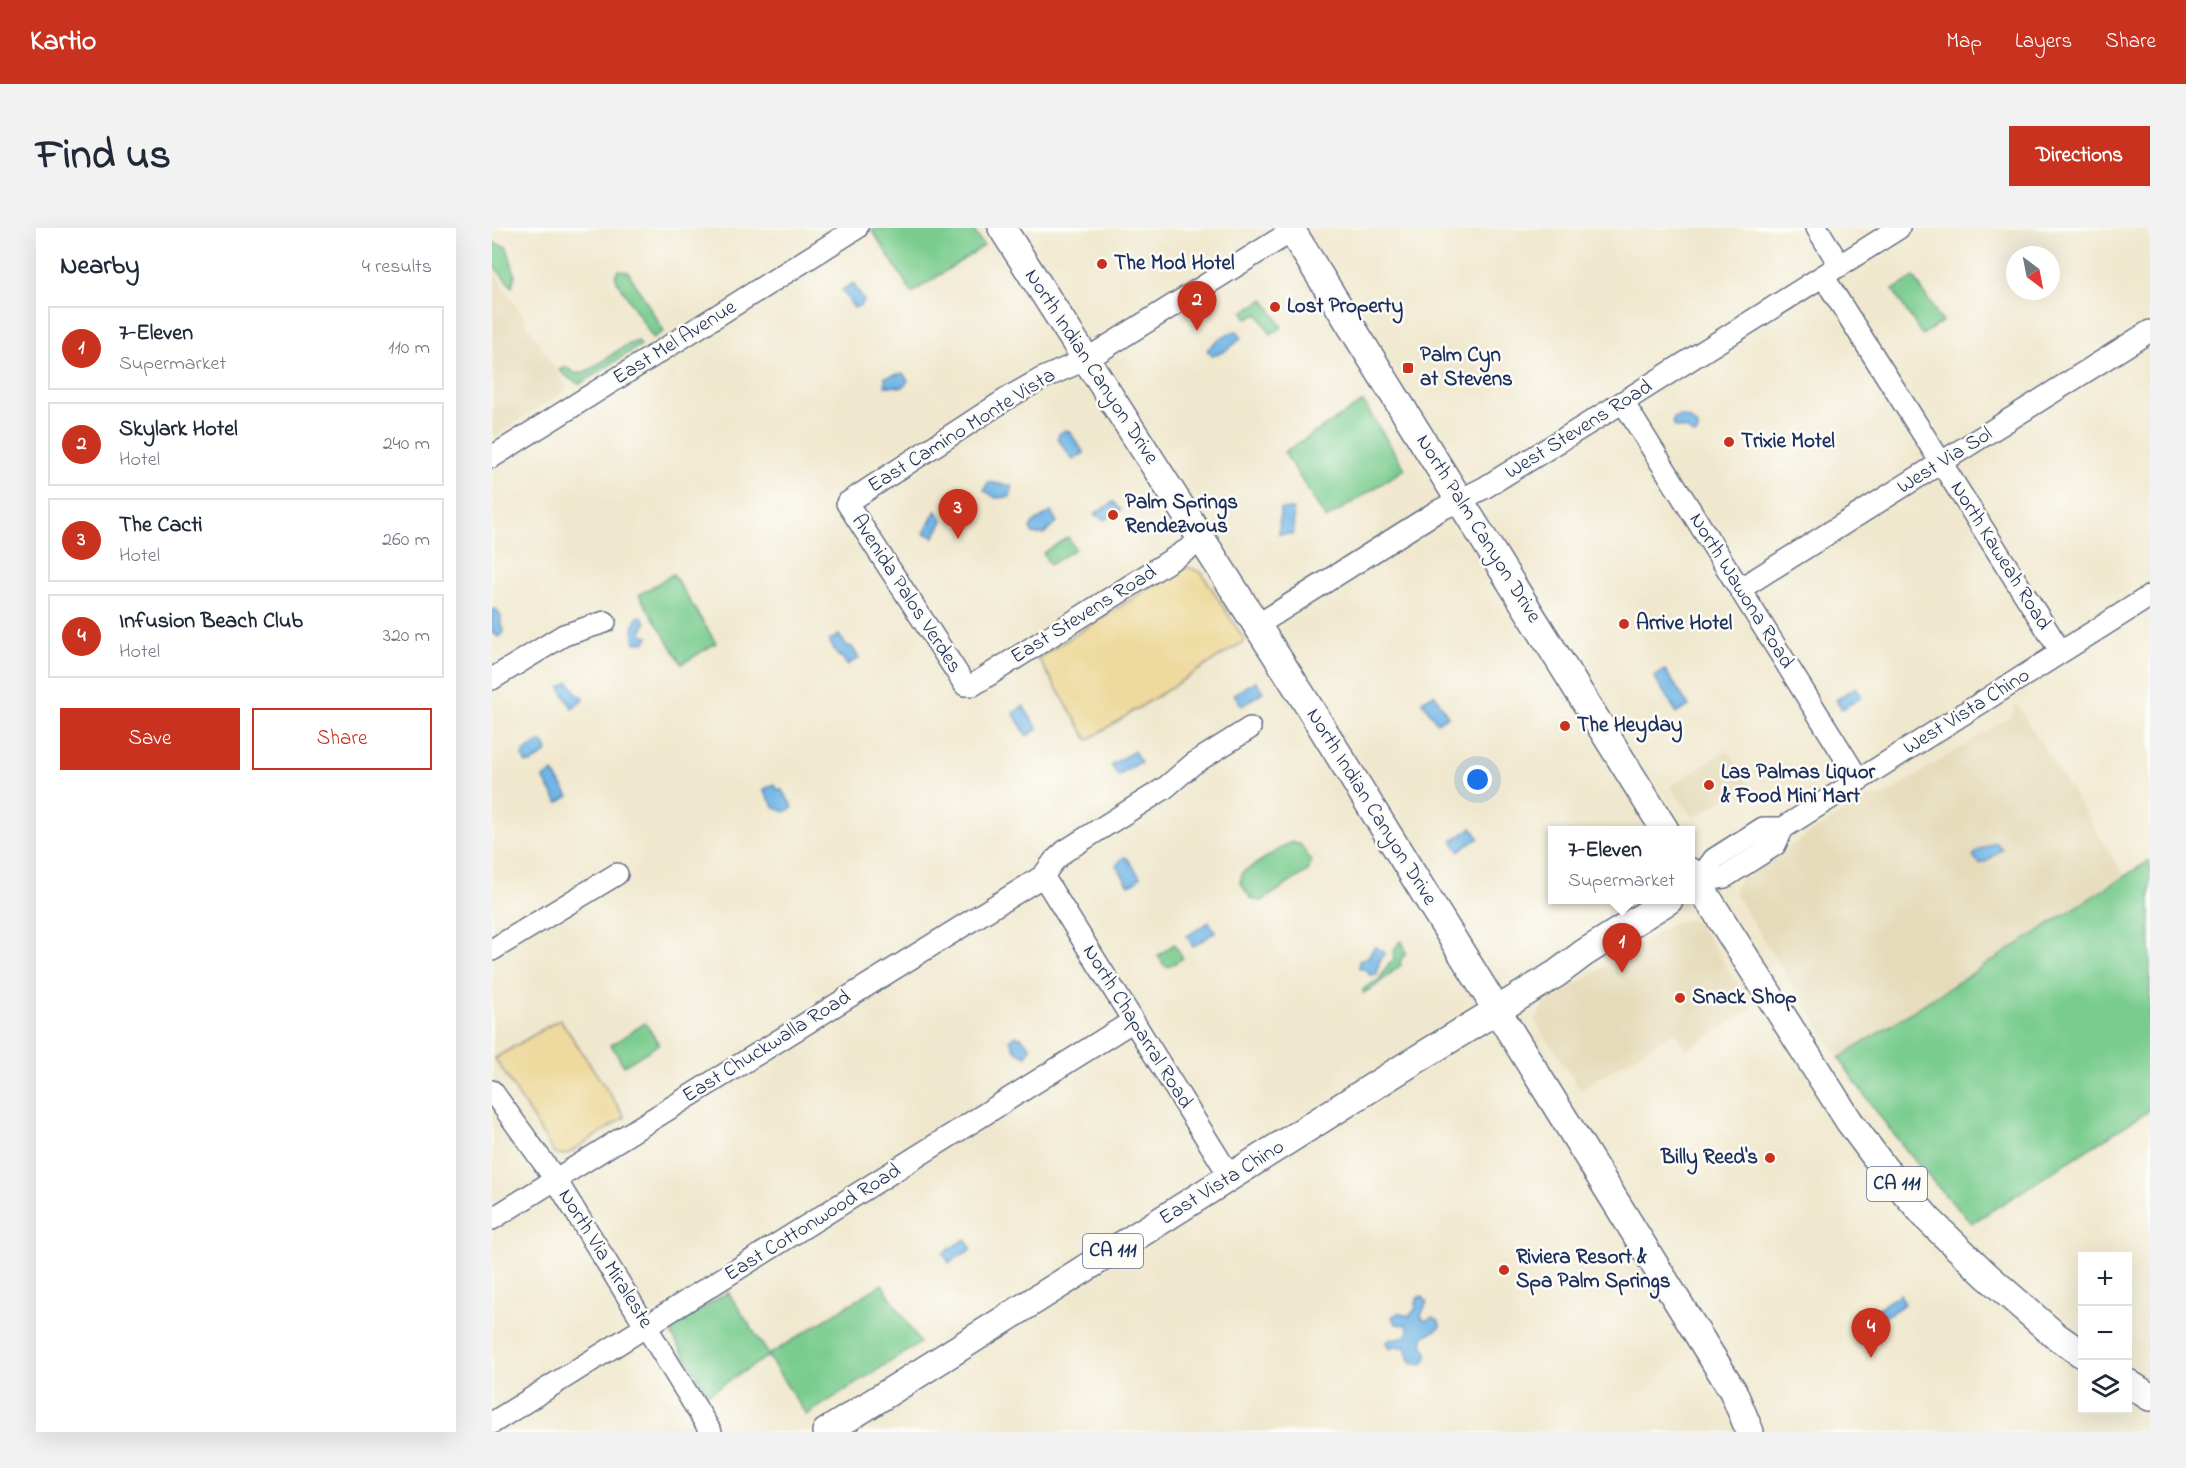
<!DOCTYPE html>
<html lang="en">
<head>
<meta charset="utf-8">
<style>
  body { margin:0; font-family:"Indie Flower",sans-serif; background:#f2f2f3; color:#1f2937 }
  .controls { position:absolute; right:18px; bottom:18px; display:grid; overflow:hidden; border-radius:0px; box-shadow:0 6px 24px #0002 }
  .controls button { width:54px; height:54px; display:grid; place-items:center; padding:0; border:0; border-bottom:2px solid #e0e1e3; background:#fff; color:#1f2937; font:30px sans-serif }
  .compass { position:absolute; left:1514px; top:18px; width:54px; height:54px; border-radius:50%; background:#fff; box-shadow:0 6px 24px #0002; rotate:148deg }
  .you { position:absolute; left:986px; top:552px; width:21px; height:21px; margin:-15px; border:4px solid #fff; border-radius:50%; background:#1a73e8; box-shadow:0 0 0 9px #1a73e833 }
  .badge { display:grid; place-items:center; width:39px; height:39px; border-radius:50%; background:#c8321e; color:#fff; font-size:20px; font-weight:700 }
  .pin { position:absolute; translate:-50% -50px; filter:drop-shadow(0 2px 3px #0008) }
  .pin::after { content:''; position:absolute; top:32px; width:21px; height:18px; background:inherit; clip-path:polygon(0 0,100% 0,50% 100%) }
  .popup { position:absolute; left:1056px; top:598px; width:147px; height:78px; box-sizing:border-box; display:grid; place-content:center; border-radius:0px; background:#fff; filter:drop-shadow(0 2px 4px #0005); font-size:20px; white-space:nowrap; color:#747a83 }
  .popup b { font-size:22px; color:#1f2937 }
  .popup::after { content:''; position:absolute; left:50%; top:100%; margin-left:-12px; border:12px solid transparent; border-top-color:#fff }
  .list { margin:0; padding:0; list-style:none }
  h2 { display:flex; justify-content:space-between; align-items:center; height:78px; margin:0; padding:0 24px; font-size:26px }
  h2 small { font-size:20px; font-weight:400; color:#747a83 }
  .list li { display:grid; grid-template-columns:39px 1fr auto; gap:18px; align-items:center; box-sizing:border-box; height:84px; margin:0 12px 12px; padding:0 12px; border:2px solid #e0e1e3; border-radius:0px }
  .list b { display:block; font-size:22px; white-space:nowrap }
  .list p { margin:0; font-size:20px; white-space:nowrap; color:#747a83 }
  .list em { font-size:20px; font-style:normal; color:#747a83 }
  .actions { display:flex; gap:12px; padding:18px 24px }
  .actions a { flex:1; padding:14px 0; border:2px solid #c8321e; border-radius:0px; text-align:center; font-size:21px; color:#c8321e }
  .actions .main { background:#c8321e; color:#fff }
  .icon { flex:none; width:33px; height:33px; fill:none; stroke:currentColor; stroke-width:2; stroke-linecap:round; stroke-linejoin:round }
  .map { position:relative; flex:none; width:1658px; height:1204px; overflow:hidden; border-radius:0px }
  header { display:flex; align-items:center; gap:36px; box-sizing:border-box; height:84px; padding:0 30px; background:#c8321e; color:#fff }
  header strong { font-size:28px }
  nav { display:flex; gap:33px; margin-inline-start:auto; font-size:21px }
  .intro { display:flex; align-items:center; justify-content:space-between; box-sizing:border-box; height:144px; padding:0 36px }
  h1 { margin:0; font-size:42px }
  .button { padding:15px 27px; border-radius:0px; background:#c8321e; color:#fff; font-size:21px; font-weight:700 }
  main { display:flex; gap:36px; padding:0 36px }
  aside { flex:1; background:#fff; border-radius:0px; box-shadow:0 6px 24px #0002 }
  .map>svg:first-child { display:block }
</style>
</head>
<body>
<header>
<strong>Kartio</strong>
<nav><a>Map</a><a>Layers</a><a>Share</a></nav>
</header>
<div class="intro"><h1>Find us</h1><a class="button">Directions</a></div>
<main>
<aside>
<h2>Nearby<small>4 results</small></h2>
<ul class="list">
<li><span class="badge">1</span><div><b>7-Eleven</b><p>Supermarket</p></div><em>110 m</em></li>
<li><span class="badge">2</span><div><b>Skylark Hotel</b><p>Hotel</p></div><em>240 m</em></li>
<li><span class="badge">3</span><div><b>The Cacti</b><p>Hotel</p></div><em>260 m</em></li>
<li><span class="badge">4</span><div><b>Infusion Beach Club</b><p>Hotel</p></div><em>320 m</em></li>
</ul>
<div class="actions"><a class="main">Save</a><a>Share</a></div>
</aside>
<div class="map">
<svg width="1658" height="1204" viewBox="0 0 1658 1204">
  <rect width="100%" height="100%" fill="#fdfcf7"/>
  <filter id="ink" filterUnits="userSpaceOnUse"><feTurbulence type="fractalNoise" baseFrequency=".0167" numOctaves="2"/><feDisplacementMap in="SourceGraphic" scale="12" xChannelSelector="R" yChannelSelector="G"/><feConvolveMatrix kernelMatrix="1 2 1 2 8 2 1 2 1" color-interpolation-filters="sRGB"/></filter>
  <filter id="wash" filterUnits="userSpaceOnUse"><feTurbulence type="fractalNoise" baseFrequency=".008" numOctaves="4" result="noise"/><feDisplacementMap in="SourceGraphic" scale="24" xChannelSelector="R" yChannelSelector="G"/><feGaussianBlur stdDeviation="1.35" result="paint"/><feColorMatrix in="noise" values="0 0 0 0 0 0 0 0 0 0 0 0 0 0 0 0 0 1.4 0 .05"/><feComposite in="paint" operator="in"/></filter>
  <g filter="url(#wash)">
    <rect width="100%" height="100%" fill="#f0e8ce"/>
    <path fill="#e5dbba" d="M0 40 76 161 0 210Z
      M1525 477 1632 647 1347 830 1242 665 1248 650 1374 570 1392 568 1521 487 1522 479Z
      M1236 522 1257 556 1202 590 1178 558Z
      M1195 691 1205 693 1261 780 1194 822 1183 804 1088 861 1043 793 1051 777 1183 694Z"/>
    <path fill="#79cc8e" stroke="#4a7e76" stroke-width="1.5" d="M385 0H480L492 18 420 65 380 2Z
      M0 14 15 19 23 47 20 59 0 36Z
      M127 42 136 44 172 103 161 110 125 53 123 47Z
      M1422 49 1450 94 1430 107 1401 62Z
      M772 71 790 99 779 106 766 86 755 91 751 84Z
      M146 113 149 117 88 156 78 151 67 142 74 139 84 146C108 142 122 119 146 113Z
      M871 174 913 241 834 291 792 224Z
      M576 309 583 321 558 337 551 325Z
      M181 346 224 415 190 436 147 367Z
      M799 614 809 617 819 633 817 642 770 673 759 671 748 654 751 644Z
      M1658 632V882L1480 995C1430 945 1386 889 1347 830Z
      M908 713 911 715 914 725 908 733 909 737 881 760 871 765V762C875 757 882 756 887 751 894 744 893 736 902 732L901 724Z
      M682 716 691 730 676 739 673 738 666 728Z
      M153 795 167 816 132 838 119 817Z
      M390 1056 428 1115 314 1187 276 1128 216 1166 180 1107 181 1101 185 1096 236 1064 277 1127Z"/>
    <path fill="#eeda9e" stroke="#84847e" stroke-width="1.5" d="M694 340H699L710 345 753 413 596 512 546 430 686 342Z
      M68 791 133 889 77 925 71 927 62 925 3 830Z"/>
    <path fill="#6fb5e6" stroke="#4572a2" stroke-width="1.5" d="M361 55 372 73 369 77 362 80 350 62Z
      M745 103 749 109C744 117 729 126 720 128L715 122C722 114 734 105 745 103Z
      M411 145 416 153 411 159 393 158V149Z
      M1187 188 1197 190 1206 199V204L1202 207 1194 201 1183 199 1181 194 1182 190Z
      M573 202 577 203 592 225 581 232 566 211 567 206Z
      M496 254 520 258 518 269 504 270 492 262Z
      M622 274 629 282 612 292 602 286Z
      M788 281H801L802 306H787Z
      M444 282 451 293 442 309 432 305Z
      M559 284 565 294 552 306H541L538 301 541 295Z
      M4 381 9 388V397L12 403 7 409 0 405V382Z
      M149 388 154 394 149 405 157 409 153 414 143 415 141 401 144 390Z
      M347 407 354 417 360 419 367 430 355 437 349 428 347 429 337 413Z
      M1173 442 1197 478 1185 485 1162 449Z
      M764 453 771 464 750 478 742 466Z
      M77 454 86 467 90 468 92 472 80 480 68 460Z
      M1364 459 1370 469 1350 481 1344 472Z
      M942 466 956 488 945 495 930 473Z
      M531 478 546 501 535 508 521 485Z
      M47 514 51 515 55 522 54 525 39 535H34L30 528 32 524Z
      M642 523 649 534 626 548 619 537Z
      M61 544 77 568 66 575 51 550Z
      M282 556 287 563 289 561 301 579 293 584 283 580 271 562Z
      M980 600 987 610 967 623 960 613Z
      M1503 614 1510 621 1495 633 1488 636 1481 628 1487 622Z
      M632 629 635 630 648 649 644 654 637 657 624 637Z
      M717 694 723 704 701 719 695 708Z
      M883 718 893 725 887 734 885 747H877V743L867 740V733L876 729Z
      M523 808 529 809 539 820 534 828 524 823 518 812Z
      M473 1011 480 1021 457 1035 451 1025Z
      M1408 1066 1413 1076 1391 1090 1385 1081Z
      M930 1068 935 1074 929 1087 931 1091 934 1092 941 1089 947 1093 948 1098 946 1101 932 1108 930 1117C937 1124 938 1133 927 1137L919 1134 913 1119H902L897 1121 894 1115 899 1110 907 1111 914 1108 916 1103 915 1097 904 1096 900 1089 907 1084 916 1088 923 1082 925 1070Z"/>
  </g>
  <g filter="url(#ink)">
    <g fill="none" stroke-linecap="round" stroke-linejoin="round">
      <g stroke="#667085" stroke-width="24">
        <path id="minor" d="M1325 0 1348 38
          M1331 48 1569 424
          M1131 174 1367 552
          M0 229 365 0
          M709 313 481 457H473L355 275 519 168 549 151 595 131 800 3
          M1248 361 1658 103
          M764 398 944 284 992 260 1131 174 1407 0
          M0 451 72 407 113 394
          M551 648 739 950
          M1205 654 1222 631 1271 600H1291L1658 368
          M1205 654 1233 649 1283 617 1291 600
          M0 722 125 646
          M0 863 64 952 219 1204
          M0 991 551 648 562 633 573 623 673 560 701 536 758 500
          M0 1195 641 793"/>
      </g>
      <g stroke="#667085" stroke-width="30">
        <path id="major" d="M510 0 809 466 1241 1163 1258 1204
          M798 0 1173 602
          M1199 644 1357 893 1391 939 1437 992 1494 1047 1564 1108 1590 1126
          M1636 1155 1658 1169
          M334 1204 909 841 1064 746 1092 725 1177 672"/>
      </g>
      <use href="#minor" stroke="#fff" stroke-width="21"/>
      <use href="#major" stroke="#fff" stroke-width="27"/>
    </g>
  </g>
  <g fill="#c8321e" stroke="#fdfcf7" stroke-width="2">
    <circle cx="610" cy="36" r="6"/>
    <circle cx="783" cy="79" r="6"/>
    <rect x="910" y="134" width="12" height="12" rx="3"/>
    <circle cx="1237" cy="214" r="6"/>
    <circle cx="621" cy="287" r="6"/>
    <circle cx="1132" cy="396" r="6"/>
    <circle cx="1073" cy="498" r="6"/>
    <circle cx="1217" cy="557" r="6"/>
    <circle cx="1188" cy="770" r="6"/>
    <circle cx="1278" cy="930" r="6"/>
    <circle cx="1012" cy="1042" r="6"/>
  </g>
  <g text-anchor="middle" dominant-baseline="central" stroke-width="5" stroke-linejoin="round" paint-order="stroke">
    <g fill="#fdfcf7" stroke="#5f6c8c" stroke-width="1.5">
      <rect x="1375" y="939" width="60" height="34" rx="4.5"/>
      <rect x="591" y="1006" width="60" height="34" rx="4.5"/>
    </g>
    <g font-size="20" font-weight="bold" fill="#1b2f5e">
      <text x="1405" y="956">CA 111</text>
      <text x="621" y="1023">CA 111</text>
    </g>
    <g font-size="21" font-weight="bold" fill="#1b2f5e" stroke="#fdfcf7" text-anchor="start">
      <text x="622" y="36">The Mod Hotel</text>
      <text x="795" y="79">Lost Property</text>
      <text x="928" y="128">Palm Cyn<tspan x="928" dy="24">at Stevens</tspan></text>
      <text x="1249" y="214">Trixie Motel</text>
      <text x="633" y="275">Palm Springs<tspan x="633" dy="24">Rendezvous</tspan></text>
      <text x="1144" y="396">Arrive Hotel</text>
      <text x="1085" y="498">The Heyday</text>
      <text x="1229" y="545">Las Palmas Liquor<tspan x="1229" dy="24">&amp; Food Mini Mart</tspan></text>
      <text x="1200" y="770">Snack Shop</text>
      <text x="1266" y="930" text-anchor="end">Billy Reed's</text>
      <text x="1024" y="1030">Riviera Resort &amp;<tspan x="1024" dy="24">Spa Palm Springs</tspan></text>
    </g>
    <g font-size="21" fill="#1b2f5e" stroke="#fdfcf7">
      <text transform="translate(183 115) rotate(-32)">East Mel Avenue</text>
      <text transform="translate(599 139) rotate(57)">North Indian Canyon Drive</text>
      <text transform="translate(1087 202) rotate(-32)">West Stevens Road</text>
      <text transform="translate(470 203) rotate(-32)">East Camino Monte Vista</text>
      <text transform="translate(1453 233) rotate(-32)">West Via Sol</text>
      <text transform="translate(986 301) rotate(58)">North Palm Canyon Drive</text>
      <text transform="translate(1508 328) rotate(58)">North Kaweah Road</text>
      <text transform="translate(1249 363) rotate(58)">North Wawona Road</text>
      <text transform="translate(414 366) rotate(57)">Avenida Palos Verdes</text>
      <text transform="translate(592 387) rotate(-32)">East Stevens Road</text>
      <text transform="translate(1475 484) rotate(-32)">West Vista Chino</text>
      <text transform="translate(879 579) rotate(58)">North Indian Canyon Drive</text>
      <text transform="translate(645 799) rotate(58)">North Chaparral Road</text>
      <text transform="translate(275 819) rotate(-32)">East Chuckwalla Road</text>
      <text transform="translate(730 955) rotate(-32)">East Vista Chino</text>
      <text transform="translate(321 995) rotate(-32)">East Cottonwood Road</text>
      <text transform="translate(113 1031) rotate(58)">North Via Miraleste</text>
    </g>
  </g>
</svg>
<div class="controls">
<button>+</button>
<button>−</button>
<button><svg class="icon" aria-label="layers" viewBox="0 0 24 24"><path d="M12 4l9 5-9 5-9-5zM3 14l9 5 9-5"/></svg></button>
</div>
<svg class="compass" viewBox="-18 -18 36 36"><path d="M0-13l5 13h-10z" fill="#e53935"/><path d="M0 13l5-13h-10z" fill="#747a83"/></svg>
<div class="you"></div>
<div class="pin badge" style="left:1130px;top:745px">1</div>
<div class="popup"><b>7-Eleven</b>Supermarket</div>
<div class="pin badge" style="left:705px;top:103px">2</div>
<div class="pin badge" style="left:466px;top:311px">3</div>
<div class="pin badge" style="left:1379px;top:1130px">4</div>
</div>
</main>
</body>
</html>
